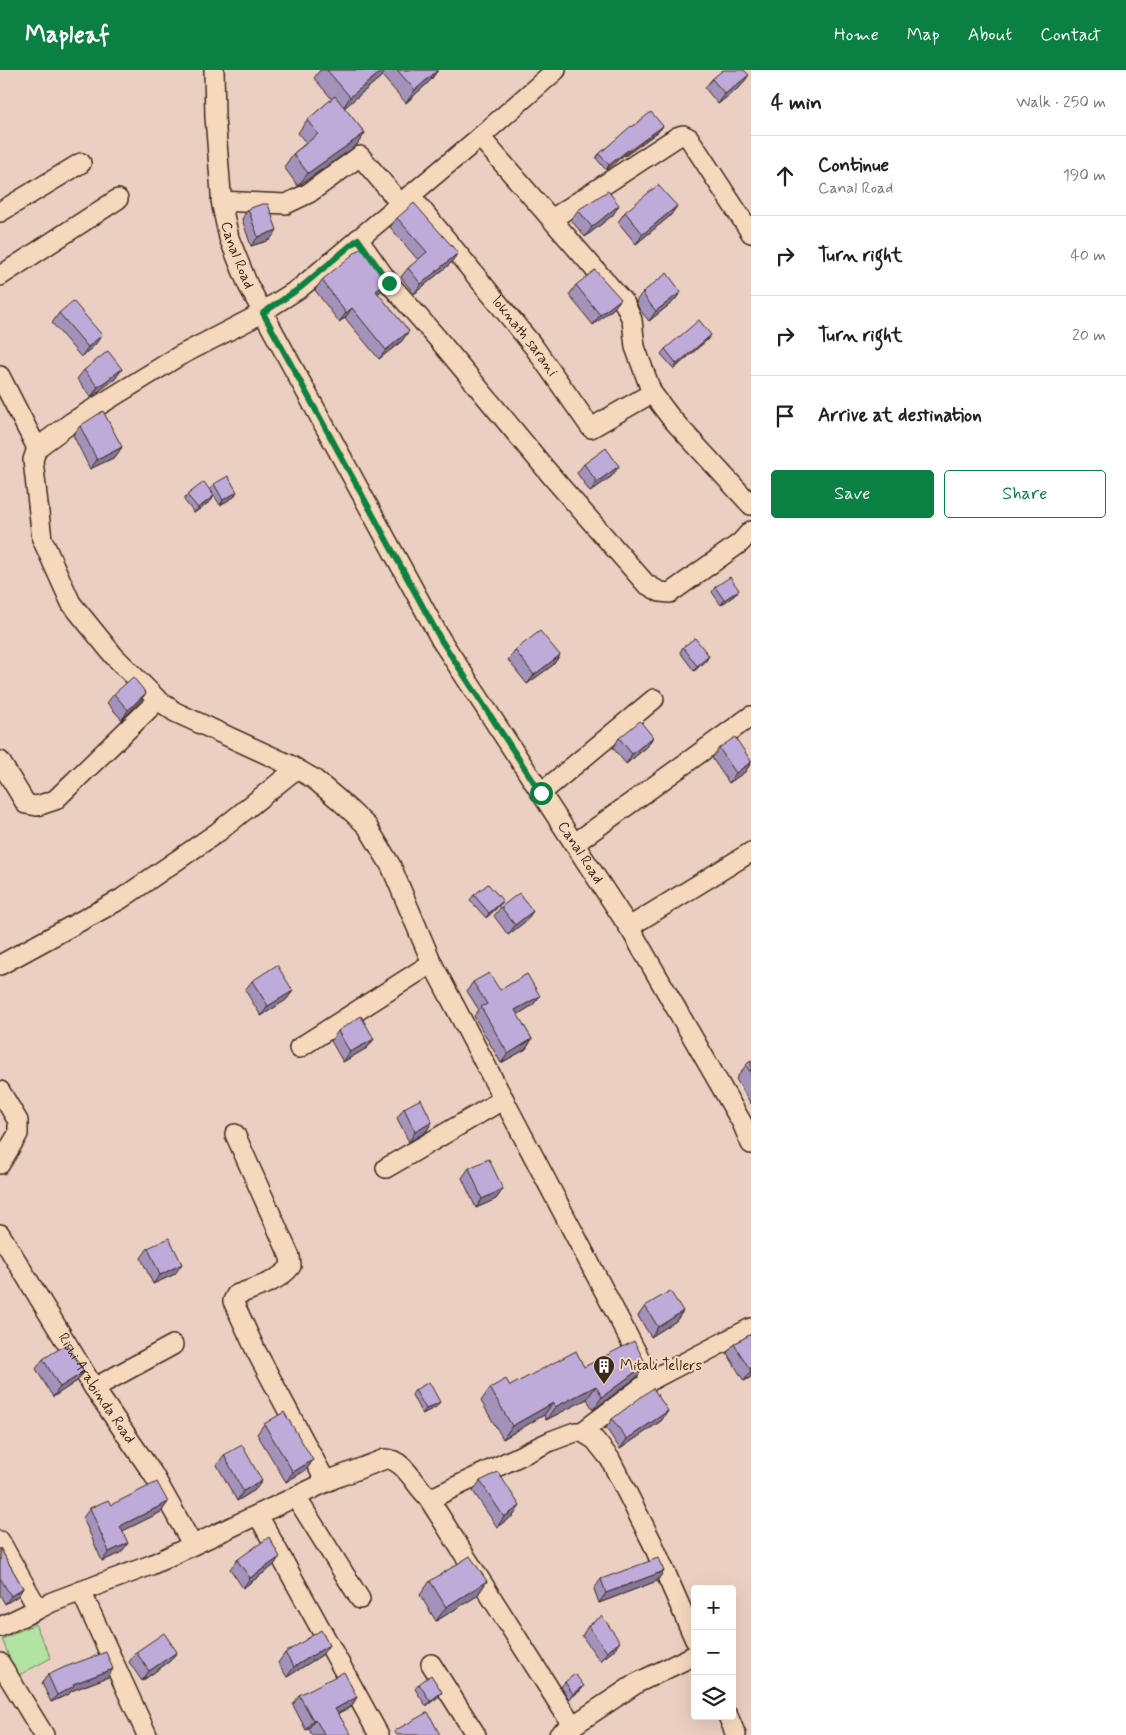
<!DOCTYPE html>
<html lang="en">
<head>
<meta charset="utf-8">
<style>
  body { margin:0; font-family:Mynerve,sans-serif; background:#f2f2f2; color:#202124 }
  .controls { position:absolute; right:15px; bottom:15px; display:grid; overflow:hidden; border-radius:5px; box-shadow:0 5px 20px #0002 }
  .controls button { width:45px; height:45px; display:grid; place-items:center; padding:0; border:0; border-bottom:1px solid #e0e0e0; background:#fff; color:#202124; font:25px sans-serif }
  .stop { position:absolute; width:15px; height:15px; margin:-11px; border:4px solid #0b8043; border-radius:50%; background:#fff }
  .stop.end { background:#0b8043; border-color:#fff; box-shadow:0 1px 5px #0008 }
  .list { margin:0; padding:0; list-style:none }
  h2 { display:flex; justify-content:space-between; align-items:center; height:65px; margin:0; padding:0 20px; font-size:21px }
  h2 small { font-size:16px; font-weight:400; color:#757577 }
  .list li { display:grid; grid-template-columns:32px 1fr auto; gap:15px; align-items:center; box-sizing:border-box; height:80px; padding:0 20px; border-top:1px solid #e0e0e0 }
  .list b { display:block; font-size:19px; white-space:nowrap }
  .list p { margin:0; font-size:16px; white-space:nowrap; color:#757577 }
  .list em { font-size:16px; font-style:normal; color:#757577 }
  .actions { display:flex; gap:10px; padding:15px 20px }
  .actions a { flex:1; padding:11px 0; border:1px solid #0b8043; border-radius:5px; text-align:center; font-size:18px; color:#0b8043 }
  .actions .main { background:#0b8043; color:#fff }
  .icon { flex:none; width:28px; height:28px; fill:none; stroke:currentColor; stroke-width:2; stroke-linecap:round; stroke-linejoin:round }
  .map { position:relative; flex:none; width:751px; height:1665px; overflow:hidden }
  header { display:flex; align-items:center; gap:30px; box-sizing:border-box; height:70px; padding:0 25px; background:#0b8043; color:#fff }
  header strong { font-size:24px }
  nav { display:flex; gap:28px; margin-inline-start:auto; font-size:18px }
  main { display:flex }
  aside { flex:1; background:#fff }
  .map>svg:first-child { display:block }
</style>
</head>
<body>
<header>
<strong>Mapleaf</strong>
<nav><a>Home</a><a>Map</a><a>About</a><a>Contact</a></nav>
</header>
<main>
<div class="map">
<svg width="751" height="1665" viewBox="0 0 751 1665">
  <rect width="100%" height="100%" fill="#ebcfc2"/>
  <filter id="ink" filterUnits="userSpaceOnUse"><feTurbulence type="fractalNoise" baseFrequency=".02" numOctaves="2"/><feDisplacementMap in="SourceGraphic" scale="10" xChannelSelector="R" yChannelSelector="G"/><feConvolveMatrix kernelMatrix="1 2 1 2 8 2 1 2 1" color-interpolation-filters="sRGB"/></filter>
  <g filter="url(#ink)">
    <path fill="#b2e3a2" stroke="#768660" d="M35 1554 51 1588 17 1606 2 1569Z"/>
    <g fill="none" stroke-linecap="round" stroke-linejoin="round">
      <g stroke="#3b2a1e" stroke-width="22">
        <g id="minor">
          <path id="s1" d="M214 0 215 47 222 136 229 168 248 215 441 570 632 862 742 1053 751 1074"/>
          <path d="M556 0 480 67 300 218 251 249 179 286 72 352 37 378 33 390 42 469 71 533 114 586 158 630 175 642 290 695 314 709 339 730 367 756 391 796 432 893 651 1310"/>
          <path d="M480 67 625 234 632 250 635 277 652 323 671 348 751 435"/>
          <path id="s2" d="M410 125 534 277 591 358 652 323"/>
          <path d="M221 131 286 134 309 123 360 86 400 133"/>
          <path d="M0 142 81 93"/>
          <path d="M552 149 677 67 683 65 689 68 751 163"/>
          <path d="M358 169 389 213 438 269 554 409 646 514 660 522 670 523 740 473 751 461"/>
          <path d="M0 206 118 129"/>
          <path d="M0 306 37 378"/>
          <path d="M0 691 26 734 37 736 55 730 158 630"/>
          <path d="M541 723 654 629"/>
          <path d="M574 774 751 646"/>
          <path d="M629 857 751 782"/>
          <path d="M0 895 121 829 218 762 296 699"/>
          <path d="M299 978 432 893"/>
          <path d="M0 1021 18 1051V1064L0 1094"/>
          <path d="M235 1064 290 1187 291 1196C279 1212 254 1218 236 1225L233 1231 256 1281 326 1412"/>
          <path d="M386 1098 504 1029"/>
          <path id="s3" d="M0 1164 94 1318 153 1404 192 1474"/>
          <path d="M94 1318 173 1275"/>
          <path d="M582 1362 651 1310 751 1258"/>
          <path d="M427 1426 573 1656"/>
          <path d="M296 1427 360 1529"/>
          <path d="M258 1445 379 1665"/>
          <path d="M0 1471 38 1539 52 1532 151 1495 335 1408 385 1389C403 1388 415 1415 427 1426H436L551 1371 575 1362H582L595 1370 610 1389 652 1472 695 1570"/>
          <path d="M81 1521 147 1665"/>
          <path d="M0 1557 38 1539"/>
          <path d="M0 1593 44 1665"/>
          <path d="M431 1594 476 1665"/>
          <path d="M728 1646 736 1665"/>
          <path d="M559 1665 637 1613 695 1585"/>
        </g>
      </g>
      <use href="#minor" stroke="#f6d8bc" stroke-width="19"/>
    </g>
    <path fill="#a393bb" stroke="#3b2a1e" d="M320 0H438L430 11 406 33 382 6 344 38 365 63 356 76 298 116 284 97 293 84 306 73 298 63 307 50 332 29 314 8Z
      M712 9 742 15 718 34 705 18Z
      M663 56 659 61 625 86 624 85 606 100 596 88 599 84 632 57Z
      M677 136 670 146 636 174 618 152 625 142Z
      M248 139 270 170 251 176 242 149Z
      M578 140 613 145 585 167 571 150Z
      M397 148 451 193 414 224 401 207 408 198 418 190 390 157Z
      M322 210 381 221 378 224 402 271 379 289 345 248 339 252 315 220Z
      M576 215 614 238 593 255 569 225Z
      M643 222H681L674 231 649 251 639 239 636 231Z
      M59 243 95 275 81 287 52 253Z
      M707 270 674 299 661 284 665 279Z
      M122 299 115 309 91 327 77 309 84 300Z
      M80 356 122 377 115 387 90 399 73 365Z
      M584 394 619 396 612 406 590 422 577 403Z
      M214 414 234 427 220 435 210 419Z
      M187 425 214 426 211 431 194 443 184 430Z
      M715 517 739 520 735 525 721 535 712 522Z
      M683 577 706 591 694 601 680 582Z
      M515 580 560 585 553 595 527 614 508 590Z
      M146 623 139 632 122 650 107 633 114 624Z
      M653 667 647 677 626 694 613 678 619 668Z
      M719 678 751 691V693L745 702 729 713 712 688Z
      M474 825 503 831 499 836 486 848 470 830Z
      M501 837 533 841 526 851 508 865 494 846Z
      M252 911 293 921 286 930 261 946 245 920Z
      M473 912 500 920 533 935 517 945 532 969 526 979 501 993 474 946 479 940 467 921Z
      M338 961 374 969 367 978 343 992 331 971Z
      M751 991V1034L736 1009 746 995Z
      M404 1038 432 1052 426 1062 409 1072 397 1048Z
      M469 1098 503 1119 496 1129 476 1138 462 1108Z
      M148 1178 175 1204 153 1214 141 1188Z
      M645 1236 683 1241 676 1251 651 1267 638 1246Z
      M751 1264V1307L744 1311 727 1283 734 1274Z
      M43 1289 84 1302 77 1311 53 1327 36 1299Z
      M646 1294 637 1307 593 1340 587 1329 546 1350 544 1345 503 1369 481 1331 490 1318 510 1316 584 1297Z
      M415 1320 436 1337 422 1344 412 1325Z
      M668 1341 661 1351 620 1379 606 1358 612 1349Z
      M264 1354 313 1390 306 1400 286 1412 257 1364Z
      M224 1385 262 1411 255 1420 237 1431 217 1395Z
      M480 1411 514 1445 497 1457 473 1421Z
      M168 1432 161 1442 122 1461 121 1483 102 1491 83 1448 90 1438 111 1435Z
      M0 1478 23 1518 18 1526 5 1534 0 1525Z
      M280 1487 273 1496 243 1518 230 1499 237 1490Z
      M664 1501 657 1511 599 1533 594 1519 601 1509Z
      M430 1511H487L477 1526 436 1551 420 1525Z
      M588 1556 613 1581 600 1591 582 1566Z
      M136 1582H177L170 1591 142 1611 129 1592Z
      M285 1583 322 1585 287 1607 278 1593Z
      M48 1605 108 1607 71 1621 69 1624 51 1632 42 1613Z
      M565 1612 584 1616 580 1621 569 1629 561 1617Z
      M419 1614 442 1622 438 1627 426 1636 415 1619Z
      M299 1625 357 1627 351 1637 338 1643 350 1665H312L309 1659 306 1660 293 1635Z"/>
    <path fill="#857899" stroke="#3b2a1e" d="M383 0H386L382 6 342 40 350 27Z
      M438 0 430 11 406 33 415 20Z
      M749 5 742 15 718 34 725 24Z
      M663 56 659 61 625 86 629 81Z
      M365 63 356 76 298 116 308 103Z
      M628 80 624 85 606 100 609 95Z
      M619 135 613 145 585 167 592 157Z
      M677 136 670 146 636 174 643 164Z
      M277 160 270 170 251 176 258 167Z
      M458 183 451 193 414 224 421 214Z
      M388 212 381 221 369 230 376 221Z
      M681 222 674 231 649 251 656 241Z
      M621 229 614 238 593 255 600 245Z
      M352 238 345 248 339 252 346 243Z
      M409 261 402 271 379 289 386 280Z
      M102 265 95 275 81 287 88 277Z
      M711 265 707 270 674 299 677 294Z
      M122 299 115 309 91 327 98 317Z
      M122 377 115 387 90 399 97 390Z
      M619 396 612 406 590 422 597 412Z
      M237 422 234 427 220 435 223 430Z
      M214 426 211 431 194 443 198 438Z
      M739 520 735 525 721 535 724 530Z
      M560 585 553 595 527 614 534 605Z
      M709 586 706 591 694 601 697 596Z
      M146 623 139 632 122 650 128 640Z
      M653 667 647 677 626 694 632 684Z
      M751 692 745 702 729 713 736 703Z
      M503 831 499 836 486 848 489 843Z
      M533 841 526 851 508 865 515 855Z
      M293 921 286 930 261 946 268 936Z
      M540 926 533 935 509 950 515 940Z
      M374 969 367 978 343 992 350 982Z
      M532 969 526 979 501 993 508 984Z
      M432 1052 426 1062 409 1072 415 1062Z
      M503 1119 496 1129 476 1138 482 1129Z
      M182 1194 175 1204 153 1214 160 1205Z
      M683 1241 676 1251 651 1267 658 1257Z
      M646 1294 637 1307 593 1340 602 1327Z
      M751 1301V1307L744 1311Z
      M84 1302 77 1311 53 1327 60 1317Z
      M596 1316 587 1329 546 1350 555 1337Z
      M440 1332 436 1337 422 1344 426 1339Z
      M553 1333 544 1345 503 1369 512 1356Z
      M668 1341 661 1351 620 1379 627 1369Z
      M313 1390 306 1400 286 1412 293 1402Z
      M262 1411 255 1420 237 1431 243 1421Z
      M168 1432 161 1442 113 1466 120 1456Z
      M520 1436 514 1445 497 1457 504 1447Z
      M128 1473 121 1483 102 1491 109 1482Z
      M280 1487 273 1496 243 1518 250 1508Z
      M664 1501 657 1511 599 1533 606 1523Z
      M487 1511 477 1526 436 1551 446 1537Z
      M23 1518 18 1526 5 1534 11 1526Z
      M620 1572 613 1581 600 1591 607 1582Z
      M329 1575 322 1585 287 1607 294 1597Z
      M177 1582 170 1591 142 1611 149 1601Z
      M113 1599 108 1607 71 1621 69 1624 51 1632 57 1625 73 1614Z
      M584 1616 580 1621 569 1629 573 1624Z
      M442 1622 438 1627 426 1636 430 1631Z
      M357 1627 351 1637 328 1648 335 1639Z
      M315 1649 309 1659 306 1660 313 1650Z"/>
    <path fill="#beabda" stroke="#3b2a1e" d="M327 0H383L350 27Z
      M397 0H438L415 20Z
      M723 0H744L749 5 725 24 712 9Z
      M335 26 365 63 308 103 293 84 318 64 307 50Z
      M651 42 663 56 629 81 628 80 609 95 599 84 631 56 632 57Z
      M658 115 677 136 643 164 625 142Z
      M608 121 619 135 592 157 578 140Z
      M414 133 458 183 421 214 408 198 427 182 397 148Z
      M262 134H268L277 160 258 167 248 139Z
      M363 176 388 212 376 221 409 261 386 280 352 238 346 243 322 210Z
      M595 200 621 229 600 245 576 215Z
      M667 203 681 222 656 241 646 229 643 222Z
      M73 231 102 265 88 277 59 243Z
      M699 250 711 265 677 294 665 279Z
      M108 281 122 299 98 317 84 300Z
      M103 341 122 377 97 390 80 356Z
      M606 378 619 396 597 412 584 394Z
      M228 406 237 422 223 430 214 414Z
      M204 412 214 426 198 438 187 425Z
      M730 507 739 520 724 530 715 517Z
      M540 561 560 585 534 605 515 580Z
      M695 568 709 586 697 596 683 577Z
      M133 607 146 623 128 640 114 624Z
      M640 651 653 667 632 684 619 668Z
      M735 667 751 691V692L736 703 719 678Z
      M488 814 503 831 489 843 474 825Z
      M519 823 533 841 515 855 501 837Z
      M277 895 293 921 268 936 252 911Z
      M489 903 500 920 527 904 540 926 515 940 532 969 508 984 481 937 487 934 473 912Z
      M361 946 374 969 350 982 338 961Z
      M751 991V1003L746 995Z
      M421 1029 432 1052 415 1062 404 1038Z
      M489 1089 503 1119 482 1129 469 1098Z
      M169 1168 182 1194 160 1205 148 1178Z
      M670 1221 683 1241 658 1257 645 1236Z
      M751 1264V1301L734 1274Z
      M634 1271 646 1294 602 1327 596 1316 555 1337 553 1333 512 1356 490 1318 506 1309 510 1316 576 1281 584 1297Z
      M67 1274 84 1302 60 1317 43 1289Z
      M429 1312 440 1332 426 1339 415 1320Z
      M653 1318 668 1341 627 1369 612 1349Z
      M284 1342 313 1390 293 1402 264 1354Z
      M242 1375 262 1411 243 1421 224 1385Z
      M498 1402 520 1436 504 1447 480 1411Z
      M157 1412 168 1432 120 1456 128 1473 109 1482 90 1438 108 1430 111 1435Z
      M269 1467 280 1487 250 1508 237 1490Z
      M0 1478 23 1518 11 1526 0 1508Z
      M470 1486 487 1511 446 1537 430 1511Z
      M658 1488 664 1501 606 1523 601 1509Z
      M602 1546 620 1572 607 1582 588 1556Z
      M321 1560 329 1575 294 1597 285 1583Z
      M164 1563 177 1582 149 1601 136 1582Z
      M106 1582 113 1599 73 1614 74 1616 57 1625 48 1605 65 1597Z
      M344 1602 357 1627 335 1639 351 1664 349 1665H325L315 1649 313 1650 299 1625Z
      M575 1604 584 1616 573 1624 565 1612Z
      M431 1605 442 1622 430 1631 419 1614Z
      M428 1642 440 1665H397L395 1662 396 1660Z"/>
  </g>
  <g fill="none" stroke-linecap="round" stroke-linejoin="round" filter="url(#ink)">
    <path stroke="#0b8043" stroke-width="6" d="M389 213 358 169 300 218 263 243 441 570 541 723"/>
  </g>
  <defs>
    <g id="building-pin" transform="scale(1.125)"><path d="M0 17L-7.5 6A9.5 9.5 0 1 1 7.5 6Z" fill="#3b2a1e" stroke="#f6d8bc"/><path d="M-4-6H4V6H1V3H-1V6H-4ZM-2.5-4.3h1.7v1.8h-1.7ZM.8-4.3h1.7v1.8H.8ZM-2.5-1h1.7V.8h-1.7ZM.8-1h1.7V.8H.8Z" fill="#fff"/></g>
  </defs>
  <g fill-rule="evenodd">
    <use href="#building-pin" x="604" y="1296"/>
  </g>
  <g text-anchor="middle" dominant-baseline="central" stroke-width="4" stroke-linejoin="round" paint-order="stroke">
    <g font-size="15" fill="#3b2a1e" stroke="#f6d8bc">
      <text stroke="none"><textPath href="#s1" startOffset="188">Canal Road</textPath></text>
      <text stroke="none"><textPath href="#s2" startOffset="182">loknath sarani</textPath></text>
      <text stroke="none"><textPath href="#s1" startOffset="878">Canal Road</textPath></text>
      <text stroke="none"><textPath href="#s3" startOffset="182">Rishi Arabinda Road</textPath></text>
    </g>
    <g font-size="15" fill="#3b2a1e" stroke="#f6d8bc" text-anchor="start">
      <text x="620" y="1296">Mitali Tellers</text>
    </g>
  </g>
</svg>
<div class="controls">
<button>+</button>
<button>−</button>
<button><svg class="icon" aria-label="layers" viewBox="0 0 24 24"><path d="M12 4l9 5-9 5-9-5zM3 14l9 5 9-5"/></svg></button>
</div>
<div class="stop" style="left:541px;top:723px"></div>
<div class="stop end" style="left:389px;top:213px"></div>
</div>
<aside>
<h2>4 min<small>Walk · 250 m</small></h2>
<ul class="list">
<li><svg class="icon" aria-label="ahead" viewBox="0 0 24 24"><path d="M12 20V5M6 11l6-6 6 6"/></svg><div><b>Continue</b><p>Canal Road</p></div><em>190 m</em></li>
<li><svg class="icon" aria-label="right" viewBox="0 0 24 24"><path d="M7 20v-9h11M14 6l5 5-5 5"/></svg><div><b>Turn right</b></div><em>40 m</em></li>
<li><svg class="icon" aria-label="right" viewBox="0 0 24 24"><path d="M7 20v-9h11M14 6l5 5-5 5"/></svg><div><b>Turn right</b></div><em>20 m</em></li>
<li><svg class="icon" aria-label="arrive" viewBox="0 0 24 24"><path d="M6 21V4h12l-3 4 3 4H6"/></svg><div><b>Arrive at destination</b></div></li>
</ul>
<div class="actions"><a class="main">Save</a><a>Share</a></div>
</aside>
</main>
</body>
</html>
